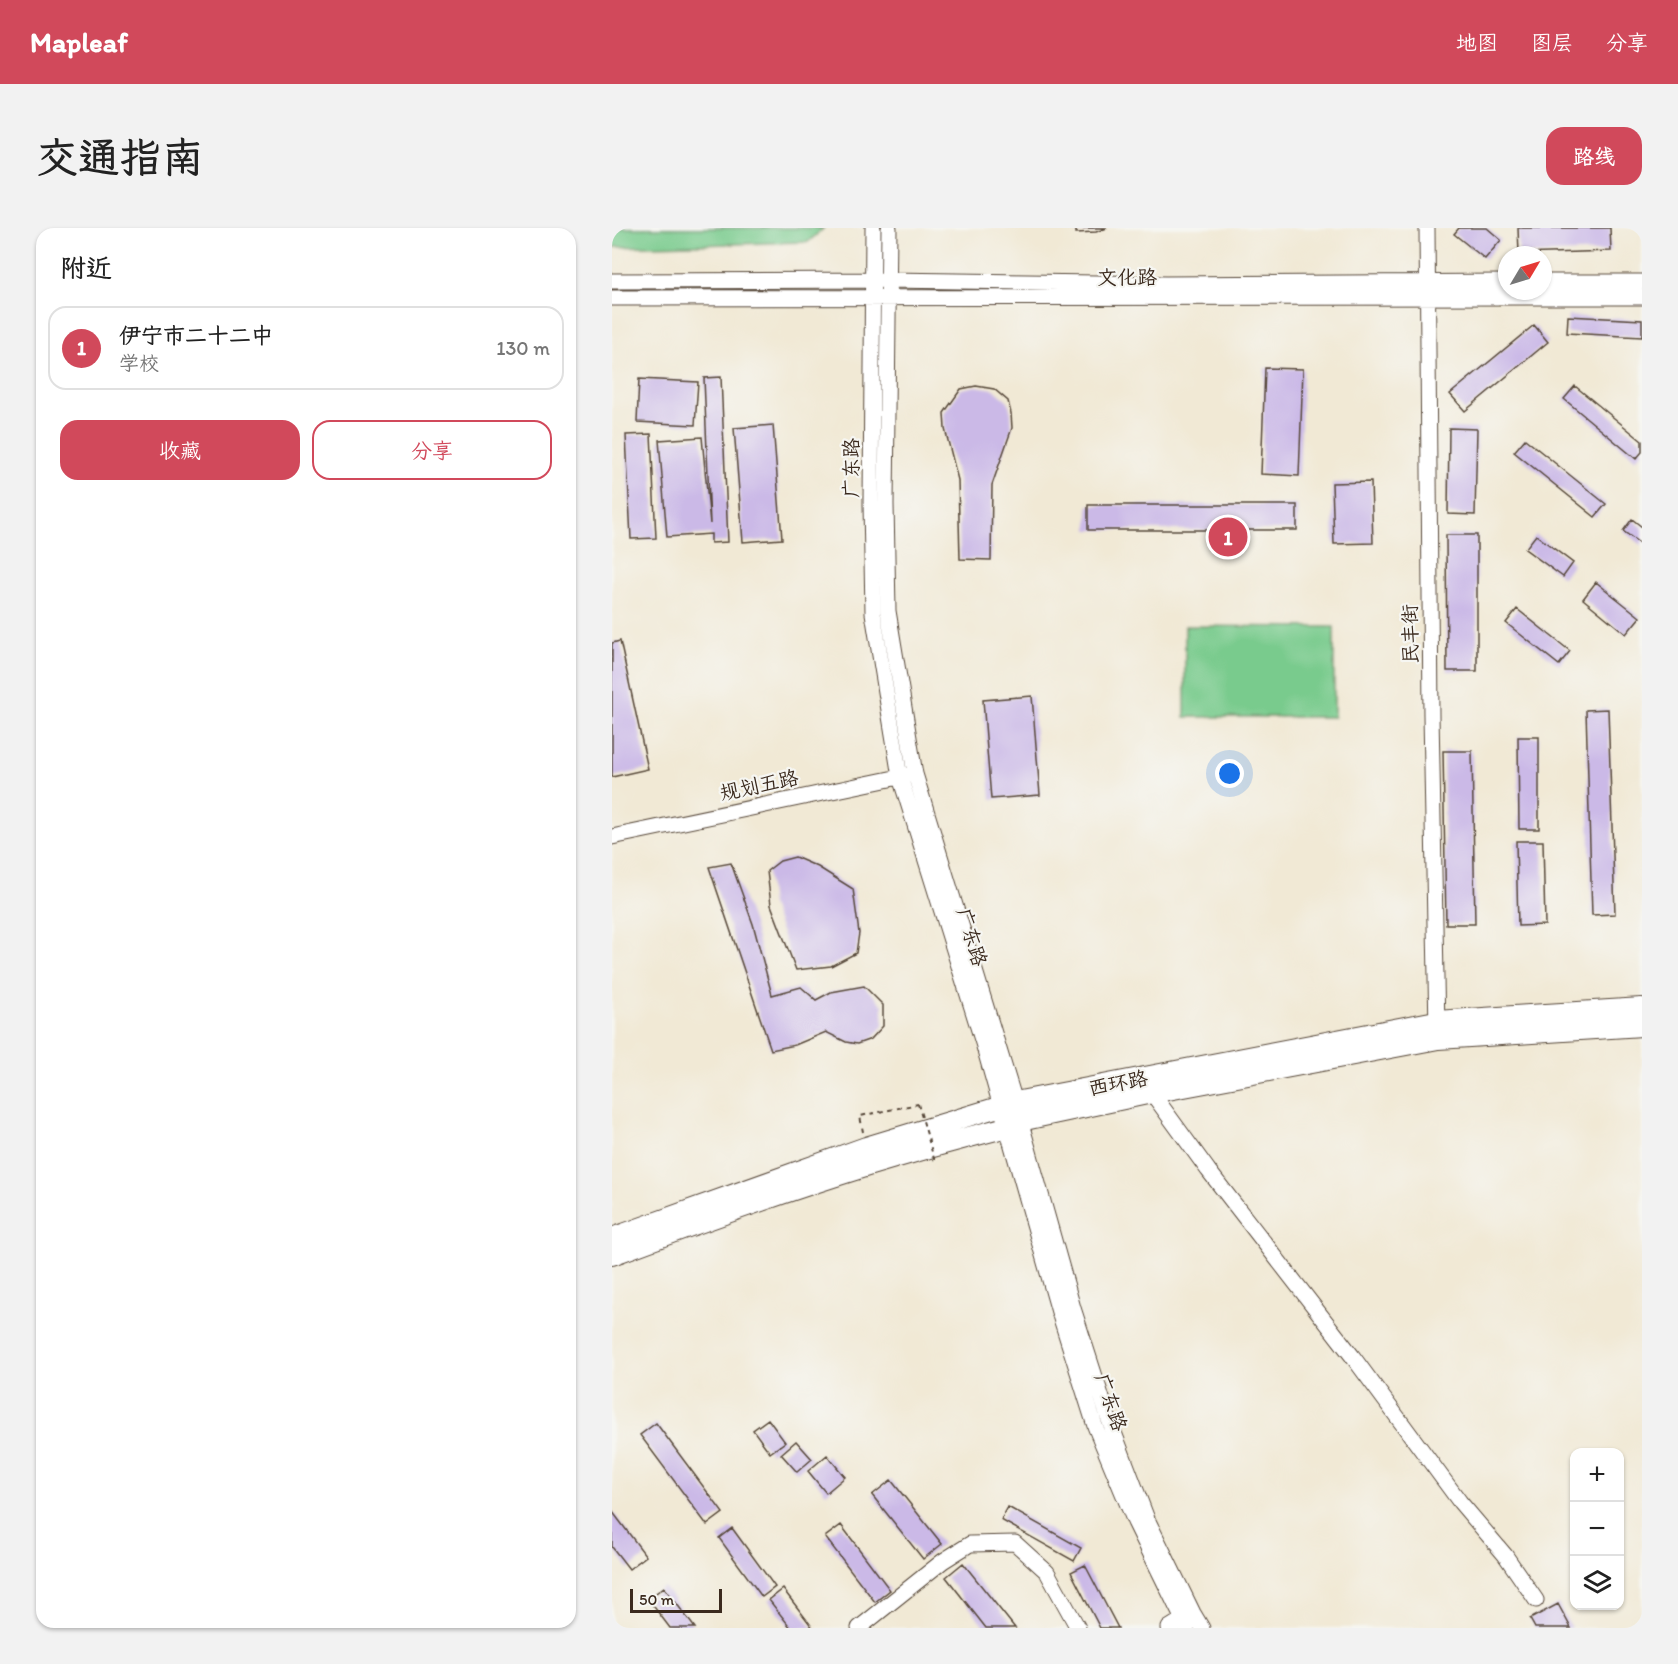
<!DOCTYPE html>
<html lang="zh">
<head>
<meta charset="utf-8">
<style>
  body { margin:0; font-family:Itim,"LXGW WenKai TC",sans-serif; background:#f2f2f2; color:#222 }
  .controls { position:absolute; right:18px; bottom:18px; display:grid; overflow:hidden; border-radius:12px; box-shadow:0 2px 4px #0004 }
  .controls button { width:54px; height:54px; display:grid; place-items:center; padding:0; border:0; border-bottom:2px solid #e0e0e0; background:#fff; color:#222; font:30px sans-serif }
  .compass { position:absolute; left:886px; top:18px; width:54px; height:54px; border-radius:50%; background:#fff; box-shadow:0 2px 4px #0004; rotate:52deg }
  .scale { position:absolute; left:18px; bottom:15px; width:92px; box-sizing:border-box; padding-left:6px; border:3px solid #3b2a1e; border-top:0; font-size:16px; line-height:21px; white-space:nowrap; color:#3b2a1e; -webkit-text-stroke:4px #f6f6f2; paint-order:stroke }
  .you { position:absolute; left:618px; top:546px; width:21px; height:21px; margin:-15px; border:4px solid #fff; border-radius:50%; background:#1a73e8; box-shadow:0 0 0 9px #1a73e833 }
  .badge { display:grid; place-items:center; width:39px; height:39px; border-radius:50%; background:#d1495b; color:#fff; font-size:20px; font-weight:700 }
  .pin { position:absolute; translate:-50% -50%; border:3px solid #fff; box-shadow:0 2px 6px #0006 }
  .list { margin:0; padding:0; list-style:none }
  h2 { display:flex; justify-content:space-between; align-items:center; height:78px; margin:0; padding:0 24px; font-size:26px }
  h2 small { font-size:20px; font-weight:400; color:#767676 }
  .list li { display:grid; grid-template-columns:39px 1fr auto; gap:18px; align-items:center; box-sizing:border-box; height:84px; margin:0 12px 12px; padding:0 12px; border:2px solid #e0e0e0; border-radius:18px }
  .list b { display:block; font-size:22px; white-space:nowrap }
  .list p { margin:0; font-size:20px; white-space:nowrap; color:#767676 }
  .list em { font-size:20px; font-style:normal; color:#767676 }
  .actions { display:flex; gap:12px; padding:18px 24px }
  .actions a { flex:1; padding:14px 0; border:2px solid #d1495b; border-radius:18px; text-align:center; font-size:21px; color:#d1495b }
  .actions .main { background:#d1495b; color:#fff }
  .icon { flex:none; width:33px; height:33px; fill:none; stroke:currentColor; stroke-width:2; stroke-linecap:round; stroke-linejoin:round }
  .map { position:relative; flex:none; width:1030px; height:1400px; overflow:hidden; border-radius:18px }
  header { display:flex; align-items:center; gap:36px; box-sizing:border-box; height:84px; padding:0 30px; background:#d1495b; color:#fff }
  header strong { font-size:28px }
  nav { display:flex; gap:33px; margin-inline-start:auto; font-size:21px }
  .intro { display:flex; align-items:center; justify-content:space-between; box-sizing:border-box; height:144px; padding:0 36px }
  h1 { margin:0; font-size:42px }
  .button { padding:15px 27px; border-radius:18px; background:#d1495b; color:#fff; font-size:21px; font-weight:700 }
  main { display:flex; gap:36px; padding:0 36px }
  aside { flex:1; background:#fff; border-radius:18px; box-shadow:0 2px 4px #0004 }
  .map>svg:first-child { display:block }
</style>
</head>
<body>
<header>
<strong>Mapleaf</strong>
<nav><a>地图</a><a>图层</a><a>分享</a></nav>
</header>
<div class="intro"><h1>交通指南</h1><a class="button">路线</a></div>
<main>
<aside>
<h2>附近<small></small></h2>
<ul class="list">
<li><span class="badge">1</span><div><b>伊宁市二十二中</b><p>学校</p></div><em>130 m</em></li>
</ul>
<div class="actions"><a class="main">收藏</a><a>分享</a></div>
</aside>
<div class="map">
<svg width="1030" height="1400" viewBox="0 0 1030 1400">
  <rect width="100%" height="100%" fill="#f6f6f2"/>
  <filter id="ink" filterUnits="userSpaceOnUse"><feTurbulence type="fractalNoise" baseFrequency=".0167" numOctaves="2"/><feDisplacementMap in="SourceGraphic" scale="12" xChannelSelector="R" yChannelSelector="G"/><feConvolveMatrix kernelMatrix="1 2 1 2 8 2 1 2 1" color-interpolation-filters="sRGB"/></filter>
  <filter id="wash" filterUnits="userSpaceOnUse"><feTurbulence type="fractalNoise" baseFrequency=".008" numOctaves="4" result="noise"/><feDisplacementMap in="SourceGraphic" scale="24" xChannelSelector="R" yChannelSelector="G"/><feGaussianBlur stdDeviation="1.35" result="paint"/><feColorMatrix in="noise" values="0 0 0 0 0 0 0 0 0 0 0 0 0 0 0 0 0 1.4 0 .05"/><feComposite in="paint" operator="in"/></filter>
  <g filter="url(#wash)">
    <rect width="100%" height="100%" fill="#f1e9d5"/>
    <path fill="#79cb8d" stroke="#5a7a56" stroke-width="1.5" d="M0 0H212L196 14 0 19Z
      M573 398 722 399V489H573Z"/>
    <g id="blocks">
      <path fill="#cbb9e7" d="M464 0H495L484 4 464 5Z
        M847 0H875L889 12 873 31 842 6Z
        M906 0H998L999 23 907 26Z
        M956 88 1030 92V109L955 105Z
        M922 97 936 114 853 183 838 166Z
        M653 140 691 141 687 248 649 246Z
        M109 149 116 314 99 315V306L55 309 47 212 90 209 98 296 92 150Z
        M27 151 86 154 83 197 25 194Z
        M364 158 382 161 396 173 399 185 400 200 380 257 379 332 348 331 346 252 333 201 332 185 349 161Z
        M963 158 1030 213V224L1024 231 952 171Z
        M161 197 170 311 131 314 122 200Z
        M837 200 865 201 863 287 836 286Z
        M39 206 44 310 19 311 14 207Z
        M913 211 994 276 983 289 902 224Z
        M759 254 761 315 722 316 720 255Z
        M476 277H685V302H476Z
        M1020 291 1030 299V317L1011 303Z
        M834 307H865V443H835Z
        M924 307 961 335 951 349 913 321Z
        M984 354 1028 389 1014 406 971 371Z
        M905 381 958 423 947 437 894 395Z
        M8 413 36 541 0 549V415Z
        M420 468 428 567 379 571 371 472Z
        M996 481 1003 686 980 687 974 482Z
        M906 509H927V601H907Z
        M831 523H860L863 696H834Z
        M904 613H931L933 697 906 698Z
        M183 629 206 639 241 661 247 705 244 725 219 738 184 742 159 677 155 643 168 633Z
        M119 635 141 696 160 767 189 759 204 772 219 764 252 758 271 777V798L259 811 245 816 234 814 214 804 183 817 159 822 97 639Z
        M156 1191 173 1214 158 1225 141 1202Z
        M44 1195 111 1285 95 1297 28 1207Z
        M184 1213 200 1231 185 1244 169 1226Z
        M215 1227 233 1249 214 1265 196 1243Z
        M279 1252 330 1316 311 1331 260 1267Z
        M396 1279 469 1320 462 1333 389 1292Z
        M0 1283 34 1328 17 1341 0 1319Z
        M229 1297 278 1362 263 1374 213 1309Z
        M120 1300 163 1359 150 1369 107 1310Z
        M351 1335 403 1400H374L334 1349Z
        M473 1337 506 1400H488L459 1344Z
        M52 1359 83 1400H58L36 1371Z
        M171 1361 201 1400H179L157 1372Z
        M946 1376 959 1400H923L918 1391Z"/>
    </g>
  </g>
  <g filter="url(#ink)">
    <use href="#blocks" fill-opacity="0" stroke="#564739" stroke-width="1.5"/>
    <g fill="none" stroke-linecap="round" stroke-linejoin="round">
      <g stroke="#564739" stroke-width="17">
        <path id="minor" d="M261 0 259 276 261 385 288 549 371 815 447 1084 483 1198 523 1294 575 1400
          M277 0 274 276 276 383 303 546 403 874 461 1080 496 1189 535 1291 581 1385 590 1400
          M815 0 819 487 825 802
          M0 53 277 52 554 56 895 54
          M931 54H1030
          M0 70 1030 69
          M0 609 297 547
          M540 865 596 942 741 1129 848 1274 893 1327 924 1372
          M247 1400 331 1333 358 1316 403 1315 435 1344 466 1400
          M557 1400 578 1387"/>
      </g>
      <g stroke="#564739" stroke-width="22">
        <path id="major" d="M0 1010 254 919 403 874 824 793 1030 780
          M0 1027C85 995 171 964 259 937 304 923 349 911 395 899L408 893 540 865 826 811 1030 798"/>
      </g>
      <path stroke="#564739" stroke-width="2" stroke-dasharray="4.5 4.5" stroke-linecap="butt" d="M251 904 248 888 306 876"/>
      <use href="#minor" stroke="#fff" stroke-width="15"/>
      <use href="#major" stroke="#fff" stroke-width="20"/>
      <path stroke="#564739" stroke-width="2" stroke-dasharray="4.5 4.5" stroke-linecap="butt" d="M306 876 323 934"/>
    </g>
  </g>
  <g text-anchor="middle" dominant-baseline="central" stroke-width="4.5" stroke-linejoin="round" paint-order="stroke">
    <g font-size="20" fill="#3b2a1e" stroke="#f6f6f2">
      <text x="515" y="49">文化路</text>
      <text transform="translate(239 240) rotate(-90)">广东路</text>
      <text transform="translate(798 406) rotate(-91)">民丰街</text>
      <text transform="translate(147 557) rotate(-12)">规划五路</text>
      <text transform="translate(360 709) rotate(73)">广东路</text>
      <text transform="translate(506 855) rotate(-11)">西环路</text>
      <text transform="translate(499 1174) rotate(71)">广东路</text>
    </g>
  </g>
</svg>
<div class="controls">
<button>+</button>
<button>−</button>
<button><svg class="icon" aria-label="layers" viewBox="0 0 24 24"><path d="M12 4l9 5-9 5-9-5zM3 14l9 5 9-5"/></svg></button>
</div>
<svg class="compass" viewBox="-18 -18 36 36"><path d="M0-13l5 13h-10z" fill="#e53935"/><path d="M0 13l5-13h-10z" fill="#767676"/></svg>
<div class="scale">50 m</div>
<div class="you"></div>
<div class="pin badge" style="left:616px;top:309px">1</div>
</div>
</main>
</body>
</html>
